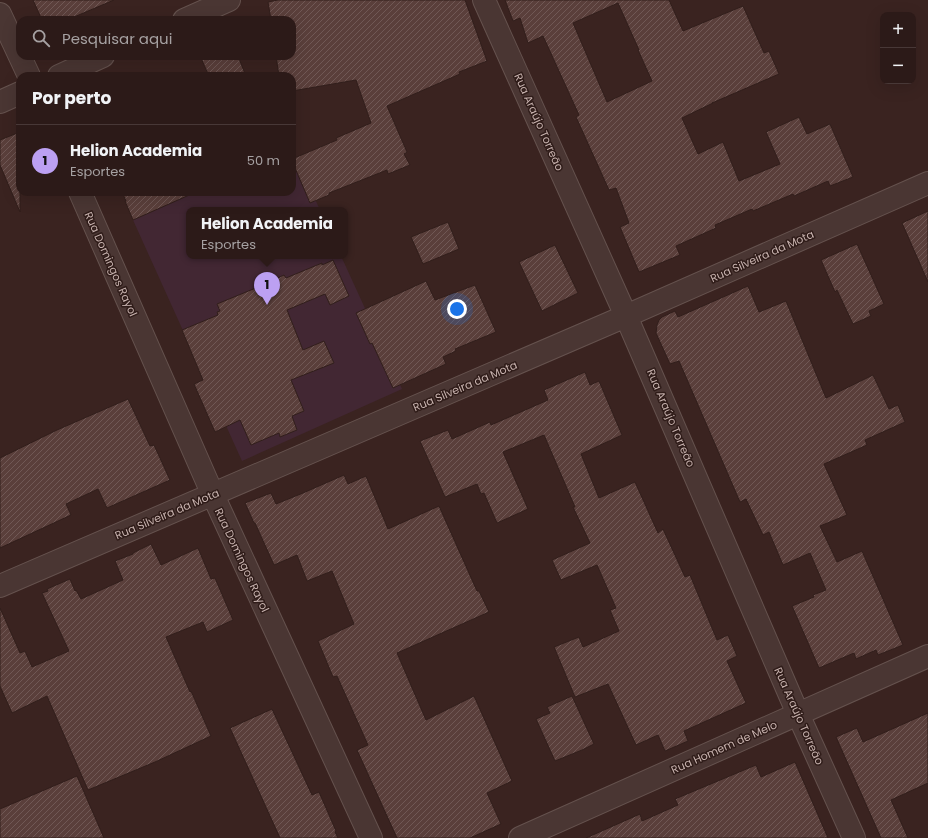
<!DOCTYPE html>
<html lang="pt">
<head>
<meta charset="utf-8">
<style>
  body { margin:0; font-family:Poppins,sans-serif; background:#342321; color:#f1f3f6 }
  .controls { position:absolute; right:12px; top:12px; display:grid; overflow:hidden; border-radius:8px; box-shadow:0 4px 16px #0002 }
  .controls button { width:36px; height:36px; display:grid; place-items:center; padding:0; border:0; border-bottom:1px solid #483837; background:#2c1a18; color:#f1f3f6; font:20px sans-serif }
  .you { position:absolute; left:457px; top:309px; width:14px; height:14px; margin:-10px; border:3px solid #fff; border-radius:50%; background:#1a73e8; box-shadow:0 0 0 6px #1a73e833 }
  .badge { display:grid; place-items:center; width:26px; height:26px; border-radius:50%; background:#bca0f2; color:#111; font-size:13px; font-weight:700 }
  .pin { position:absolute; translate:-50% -33px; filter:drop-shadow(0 1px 2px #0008) }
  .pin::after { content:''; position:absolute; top:21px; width:14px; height:12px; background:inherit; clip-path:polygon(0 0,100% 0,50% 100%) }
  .popup { position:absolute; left:186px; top:207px; width:162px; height:52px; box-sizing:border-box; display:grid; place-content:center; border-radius:8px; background:#2c1a18; filter:drop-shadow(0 1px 3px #0005); font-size:13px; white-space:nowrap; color:#a6a1a2 }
  .popup b { font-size:15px; color:#f1f3f6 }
  .popup::after { content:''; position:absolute; left:50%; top:100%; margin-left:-8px; border:8px solid transparent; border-top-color:#2c1a18 }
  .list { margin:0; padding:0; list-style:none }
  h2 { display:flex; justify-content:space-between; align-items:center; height:52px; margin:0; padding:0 16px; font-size:17px }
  h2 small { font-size:13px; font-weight:400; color:#a6a1a2 }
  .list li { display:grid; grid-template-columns:26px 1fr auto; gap:12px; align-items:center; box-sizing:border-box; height:72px; padding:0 16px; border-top:1px solid #483837 }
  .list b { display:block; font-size:15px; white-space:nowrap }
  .list p { margin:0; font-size:13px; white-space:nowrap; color:#a6a1a2 }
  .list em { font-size:13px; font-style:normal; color:#a6a1a2 }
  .icon { flex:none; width:22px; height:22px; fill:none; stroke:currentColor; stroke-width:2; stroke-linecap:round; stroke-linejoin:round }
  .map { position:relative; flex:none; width:928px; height:838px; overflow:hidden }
  .search { position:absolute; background:#2c1a18; box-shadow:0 4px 16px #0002; left:16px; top:16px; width:280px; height:44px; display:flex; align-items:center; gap:10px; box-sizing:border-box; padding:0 14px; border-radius:12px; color:#a6a1a2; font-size:15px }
  .panel { position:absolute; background:#2c1a18; box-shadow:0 4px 16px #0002; left:16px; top:72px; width:280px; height:124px; border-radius:12px }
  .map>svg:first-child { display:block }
</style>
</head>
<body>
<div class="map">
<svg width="928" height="838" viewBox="0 0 928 838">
  <defs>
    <pattern id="building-hatch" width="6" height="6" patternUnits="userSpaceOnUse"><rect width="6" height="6" fill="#5a3f3b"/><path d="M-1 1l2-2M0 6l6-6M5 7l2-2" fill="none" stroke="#705855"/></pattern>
  </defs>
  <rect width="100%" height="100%" fill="#3a2320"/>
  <path fill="#422733" d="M292 149 320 210H189V256H341L402 389 242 461 133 220 196 192H292Z"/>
  <path fill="url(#building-hatch)" stroke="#311e1b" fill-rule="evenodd" d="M33 0H114L67 20H42Z
    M278 0H465L487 61 459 72 460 74 387 106 407 152 404 154 410 165 388 174 387 170 329 193V195L310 203 292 161V159L337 140 336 138 371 123 356 80 292 91V76H279L276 56H292V20H271L268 2Z
    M505 0H669L683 31 743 6 764 53 769 51 779 74 712 103H713L682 118 698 154 723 142 739 181 780 164 766 132 799 117 807 134 830 124 853 177 830 186 828 181 794 196 793 194 753 211 752 209 715 225 716 228 676 246 680 255 639 272 620 227 629 223 616 188 609 190 576 117 579 115 543 36 528 43 520 18 513 21ZM618 3 639 50H638L652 81 607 102 573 23Z
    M200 56H238L246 76H209Z
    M20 132V212L0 165V140Z
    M122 192H196L133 220 125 201H126Z
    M928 211V282L902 223Z
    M448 222 459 249 423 264 411 237Z
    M857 244 884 304 869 311 871 316 853 324 837 290 835 292 821 260Z
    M555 245 578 293 542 311 519 262Z
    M333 260 349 296 330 305 325 294 287 310 303 350 324 341 334 363 291 380 304 411 292 416 297 430 280 437 279 433 251 445 240 420 215 432 194 384 203 380 182 330 218 315 217 312 220 311 217 304 263 285 284 275 286 278 322 263V265Z
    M426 281 435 300 475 285 496 332 455 349 456 351 443 357 446 364 393 388 372 343 370 344 356 313Z
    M748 286 759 312 786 301 826 398 873 375 889 409 898 405 905 422 865 440 867 445 824 464 847 515 820 526 837 562 862 551 903 645 878 655 876 650 856 659 854 653 819 668 792 606 814 597 813 595 826 590 810 553 783 565 769 532 763 535 746 499 740 502 679 361 670 364 656 333 657 325 659 320 662 317 675 311 678 317Z
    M585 372 590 385 599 381 622 435 581 454 599 498 635 482 658 533 663 529 685 577 690 575 717 640 728 635 737 656 727 661 746 703 684 731 688 741 665 751 658 735 636 745 608 684 575 697 554 647 579 637 583 647 619 631 610 610 616 608 597 565 561 580 552 560 590 543 573 507H575L544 435 503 452 528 509 497 523 484 493 481 494 477 484 445 497 420 441 448 430 452 439 490 422 491 425 548 400 544 390Z
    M128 399 150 446 154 445 170 480 107 508 98 489 66 504 71 515 0 548V458L57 430Z
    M344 475 348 484 366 476 388 529 439 506 477 591H479L489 612 397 653 426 720 474 696 512 781 487 793 501 824 470 838H397L357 750 368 745 337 676 333 677 318 641 354 624 332 571 307 581 297 555 274 565 255 523H254L245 503 271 493 276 504 303 493Z
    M151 544 161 565 198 548 211 579 215 578 233 620 207 632 203 622 166 637 190 692 191 691 211 736 155 762 88 790 47 696 12 713 0 686V608L20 653 25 651 32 667 69 651 42 593 48 591 47 589 70 579 75 591 76 590 81 599 123 580 115 561 133 554V553Z
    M572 696 594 744 582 750 555 761 536 719 550 713 547 707Z
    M272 709 312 795 319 792 336 831 335 832 338 838H280L230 728Z
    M928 713V783L891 800 908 838H881L836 737 857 728 863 742Z
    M795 762 828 838H586L640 814 642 821 678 805 675 799 756 765 761 777Z
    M77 776 104 838H0V809Z"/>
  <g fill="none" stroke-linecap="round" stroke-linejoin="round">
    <g stroke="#65524e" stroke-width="24">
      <path id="street" d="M484 0 626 316 798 714 854 838
        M0 14 29 76
        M184 20 229 0
        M59 76 103 56
        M0 102 20 93
        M80 192 213 495 371 838
        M0 586 626 316 928 183
        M520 838 928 656"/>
    </g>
    <use href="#street" stroke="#4a3633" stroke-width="22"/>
  </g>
  <g text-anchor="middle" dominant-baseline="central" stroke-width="3" stroke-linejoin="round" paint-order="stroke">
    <g font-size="11" fill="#c7b2ae" stroke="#2f1c19">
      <text transform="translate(539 122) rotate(66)">Rua Araújo Torreão</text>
      <text transform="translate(762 256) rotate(-24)">Rua Silveira da Mota</text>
      <text transform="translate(111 264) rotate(66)">Rua Domingos Rayol</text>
      <text transform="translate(465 386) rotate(-23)">Rua Silveira da Mota</text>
      <text transform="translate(671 418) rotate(67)">Rua Araújo Torreão</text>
      <text transform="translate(167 514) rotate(-23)">Rua Silveira da Mota</text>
      <text transform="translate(242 560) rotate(65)">Rua Domingos Rayol</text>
      <text transform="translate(799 716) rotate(66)">Rua Araújo Torreão</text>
      <text transform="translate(724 747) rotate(-24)">Rua Homem de Melo</text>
    </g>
  </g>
</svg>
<div class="controls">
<button>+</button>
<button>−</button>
</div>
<div class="you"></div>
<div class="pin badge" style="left:267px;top:305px">1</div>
<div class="popup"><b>Helion Academia</b>Esportes</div>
<div class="search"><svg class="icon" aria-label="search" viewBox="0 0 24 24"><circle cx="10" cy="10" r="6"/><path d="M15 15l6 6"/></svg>Pesquisar aqui</div>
<section class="panel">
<h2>Por perto<small></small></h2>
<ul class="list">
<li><span class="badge">1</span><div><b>Helion Academia</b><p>Esportes</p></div><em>50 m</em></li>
</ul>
</section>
</div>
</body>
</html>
